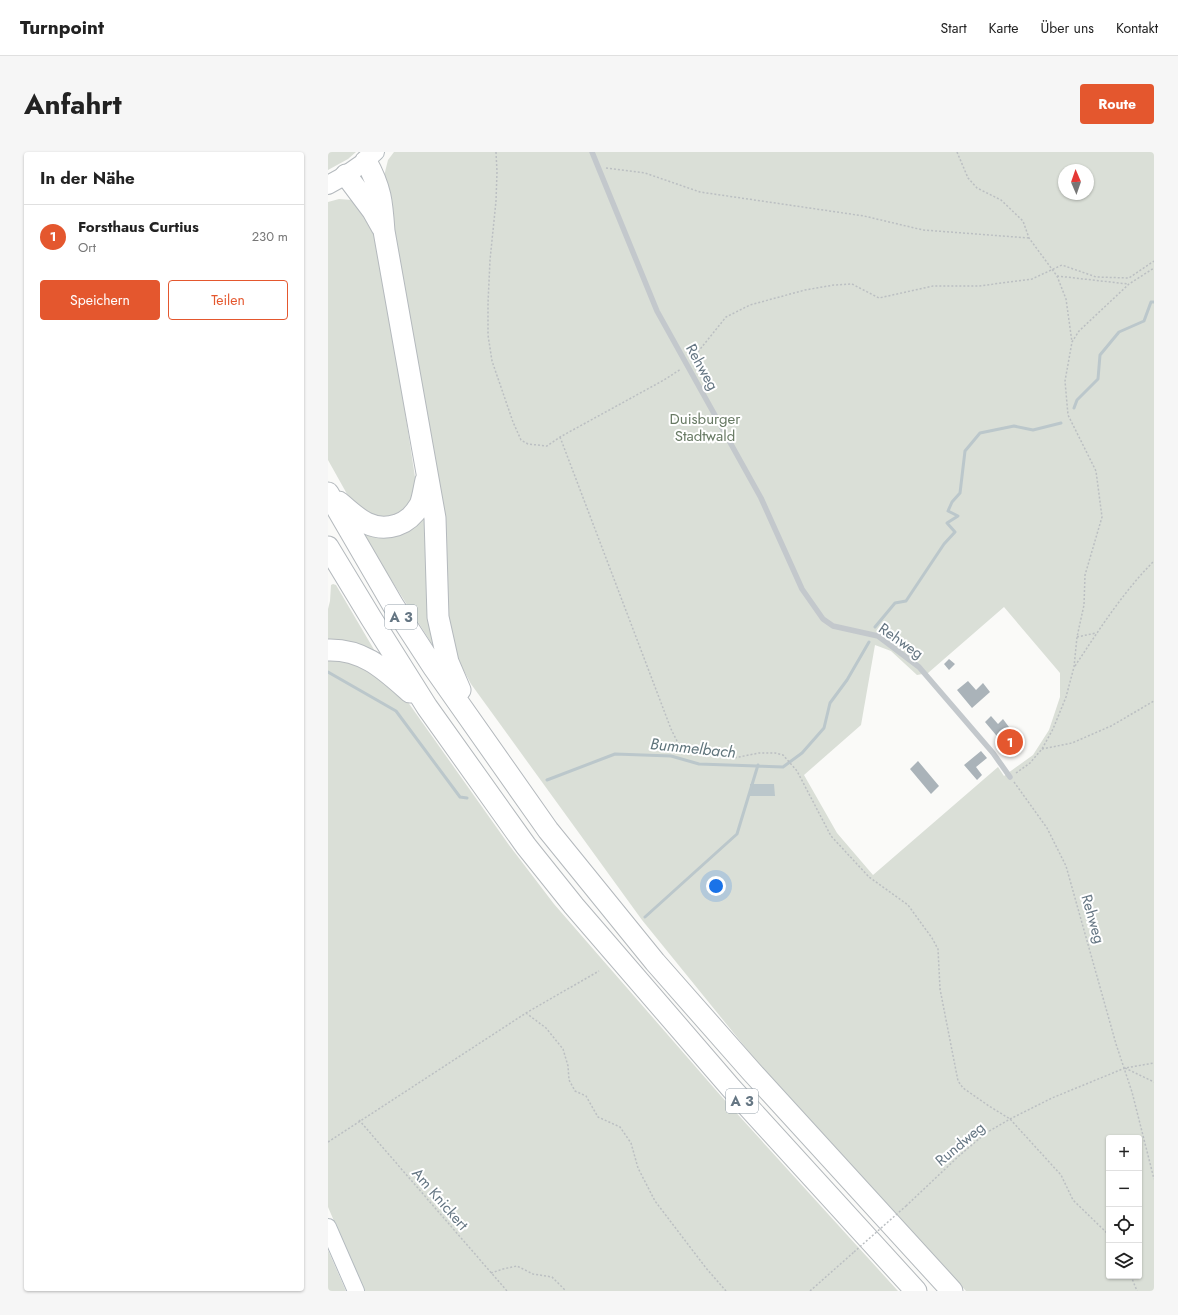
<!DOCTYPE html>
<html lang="de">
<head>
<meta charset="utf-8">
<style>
  body { margin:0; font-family:Jost,sans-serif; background:#f6f6f6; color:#222 }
  .controls { position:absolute; right:12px; bottom:12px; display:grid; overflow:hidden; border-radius:4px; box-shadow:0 1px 3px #0004 }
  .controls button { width:36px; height:36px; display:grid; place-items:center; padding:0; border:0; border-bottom:1px solid #e0e0e0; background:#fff; color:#222; font:20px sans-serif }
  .compass { position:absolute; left:730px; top:12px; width:36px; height:36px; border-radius:50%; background:#fff; box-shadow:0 1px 3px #0004; rotate:358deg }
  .you { position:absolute; left:388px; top:734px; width:14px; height:14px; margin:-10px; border:3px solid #fff; border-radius:50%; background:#1a73e8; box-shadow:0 0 0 6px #1a73e833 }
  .badge { display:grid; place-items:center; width:26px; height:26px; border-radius:50%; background:#e4572e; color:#fff; font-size:13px; font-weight:700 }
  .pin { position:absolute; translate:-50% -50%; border:2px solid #fff; box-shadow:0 1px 4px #0006 }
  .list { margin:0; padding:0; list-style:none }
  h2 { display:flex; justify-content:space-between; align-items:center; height:52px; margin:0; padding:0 16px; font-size:17px }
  h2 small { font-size:13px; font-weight:400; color:#767676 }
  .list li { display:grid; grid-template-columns:26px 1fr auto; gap:12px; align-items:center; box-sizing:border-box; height:64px; padding:0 16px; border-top:1px solid #e0e0e0 }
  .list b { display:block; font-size:15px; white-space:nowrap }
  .list p { margin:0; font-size:13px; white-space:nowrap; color:#767676 }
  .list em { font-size:13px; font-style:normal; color:#767676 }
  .actions { display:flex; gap:8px; padding:12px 16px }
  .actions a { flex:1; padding:9px 0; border:1px solid #e4572e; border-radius:4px; text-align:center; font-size:14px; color:#e4572e }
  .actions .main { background:#e4572e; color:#fff }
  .icon { flex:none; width:22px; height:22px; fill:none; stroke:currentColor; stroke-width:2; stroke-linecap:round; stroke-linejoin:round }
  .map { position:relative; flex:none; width:826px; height:1139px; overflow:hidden; border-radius:4px }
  header { display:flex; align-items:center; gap:24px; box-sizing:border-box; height:56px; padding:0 20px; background:#fff; border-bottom:1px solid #e0e0e0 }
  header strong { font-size:19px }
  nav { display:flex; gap:22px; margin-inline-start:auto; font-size:14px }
  .intro { display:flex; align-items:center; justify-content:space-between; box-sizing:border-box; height:96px; padding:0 24px }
  h1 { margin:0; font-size:28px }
  .button { padding:10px 18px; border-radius:4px; background:#e4572e; color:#fff; font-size:14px; font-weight:700 }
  main { display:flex; gap:24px; padding:0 24px }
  aside { flex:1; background:#fff; border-radius:4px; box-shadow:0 1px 3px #0004 }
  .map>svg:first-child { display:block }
</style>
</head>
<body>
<header>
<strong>Turnpoint</strong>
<nav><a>Start</a><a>Karte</a><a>Über uns</a><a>Kontakt</a></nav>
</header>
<div class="intro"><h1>Anfahrt</h1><a class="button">Route</a></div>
<main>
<aside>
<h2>In der Nähe<small></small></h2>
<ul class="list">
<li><span class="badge">1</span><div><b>Forsthaus Curtius</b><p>Ort</p></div><em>230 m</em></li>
</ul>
<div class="actions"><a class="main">Speichern</a><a>Teilen</a></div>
</aside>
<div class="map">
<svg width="826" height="1139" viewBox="0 0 826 1139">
  <rect width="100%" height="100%" fill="#fafaf8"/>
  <path fill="#dadfd7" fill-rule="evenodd" d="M0 0H28L20 7 0 18Z
    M66 0H826V1139H638L430 911 314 768 143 532 129 506 118 474 56 24 60 8ZM736 18H760V42H736ZM676 455 732 521V545L721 578 705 603 676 624 670 615 545 723 509 681 476 623 533 573 547 493 563 499 589 523 600 521ZM781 986H811V1124H781Z
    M11 47 24 48 33 55 41 64 54 110 89 338 87 348 62 369 33 361 19 342 0 308V50Z
    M95 353 111 503 62 426 33 377Z
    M5 432 8 433 48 501 0 492V457L2 449 3 433Z
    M0 502 23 504 77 546 181 693 226 752 393 944 570 1139H36L0 1055Z
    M0 1098 18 1139H0Z"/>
  <path fill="#bbc7cb" d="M422 632H446L447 644H422Z"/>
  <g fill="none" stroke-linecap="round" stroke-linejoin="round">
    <path stroke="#bbc7cb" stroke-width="3" d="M746 256 749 248 770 227 772 203 791 180 816 169 823 150H826
      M547 475 567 451 578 449 616 392 627 380 619 371 630 364 620 359 624 350 632 341 637 299 652 281 686 274 705 278 733 271
      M0 520 68 559 132 645 139 646
      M219 628 287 602 343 604 371 612 455 615 474 601 496 576 502 551 519 528 541 490
      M317 765 409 682 430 613"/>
  </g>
  <path fill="#aab3b9" d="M621 507 627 512 621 518 616 512Z
    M640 529 648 538 655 531 662 540 644 556 629 538Z
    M663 564 670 572 675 567 692 590 680 599 672 589H673L657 570Z
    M653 599 659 606 648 615 654 623 649 628 636 613Z
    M590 609 611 634 603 642 582 617Z"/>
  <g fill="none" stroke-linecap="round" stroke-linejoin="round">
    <g stroke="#b3babf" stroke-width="18">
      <path id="secondary" d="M38 9 48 0
        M0 1075 28 1139"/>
    </g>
    <g stroke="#b5babe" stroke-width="20">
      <path id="primary" d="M0 33 18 23 38 9"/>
    </g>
    <g stroke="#b4b9bd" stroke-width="23">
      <path id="highway" d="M38 9C53 36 54 50 56 79L107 366 110 465 120 510 132 538
        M18 23 45 59 54 75
        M0 341 65 453 106 516 220 678 327 810 423 919 624 1139
        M11 350C29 366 44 381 69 373 80 369 86 363 92 353 95 346 96 336 98 328
        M0 395 43 466 99 555 198 694 246 754 403 936 588 1139
        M0 498C36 497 57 518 82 540"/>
    </g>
    <path stroke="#bbbfc2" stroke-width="1.5" stroke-dasharray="2 2" stroke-linecap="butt" d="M168 0 169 20 168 49 162 108 160 151V183L164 209 185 270 193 288 200 292 219 294 232 285 336 228 353 217
      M629 0 640 26 649 36 673 48 695 69 701 86 729 124 738 147 744 190
      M278 16 317 21 372 40 536 64 595 78 701 86
      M729 124 800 132
      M365 206 398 165 422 153 477 138 506 133 524 132 551 146 605 134H651L704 127 734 113 768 125 801 126 826 109
      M232 285 343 577 350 591 369 602 406 606 431 601H447L455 603 469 619 503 684 541 725 580 753 604 786 610 797 612 837 630 929 635 936 661 954 682 967 733 1023 745 1048 781 1083
      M749 485 768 481
      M747 514C771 478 795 440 826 409
      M714 597 744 591 783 574 826 549
      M688 621 702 611 714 597 725 577 738 545 746 515 749 485 756 453 757 423 774 365 768 319 740 263 737 229 744 190 751 179 801 132 826 116
      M686 630 719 676 738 714 788 892 804 940 826 1027
      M198 861 218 876 235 897 240 914 241 928 247 939 258 944 270 965 292 975 303 991 310 1016 327 1049 378 1116 398 1139
      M797 916 826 930
      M31 968 179 1139
      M0 990 198 861 271 819
      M578 1054 632 1003 658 981 682 967 724 946 797 916 826 911
      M163 1121 175 1117 189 1114 205 1122 224 1125 238 1139
      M803 1124 809 1139
      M482 1139 526 1100"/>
    <path stroke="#c3c8cc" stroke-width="5.5" d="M264 0 329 159 433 346 474 437 495 467 505 474 550 484 591 515 665 601 682 625"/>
    <use href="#secondary" stroke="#fff" stroke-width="16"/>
    <use href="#primary" stroke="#fff" stroke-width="18"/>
    <use href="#highway" stroke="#fff" stroke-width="21"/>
    <path stroke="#bbbfc2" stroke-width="1.5" stroke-dasharray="2 2" stroke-linecap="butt" d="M526 1100 578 1054"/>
  </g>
  <g text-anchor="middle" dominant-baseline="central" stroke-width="4" stroke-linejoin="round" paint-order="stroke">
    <g fill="#fff" stroke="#939fa8" stroke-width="1">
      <rect x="57" y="453" width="32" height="24" rx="3"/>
      <rect x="398" y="937" width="32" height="24" rx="3"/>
    </g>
    <g font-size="14" font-weight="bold" fill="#657683">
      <text x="73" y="465">A 3</text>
      <text x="414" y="949">A 3</text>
    </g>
    <g font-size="15" fill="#657683" stroke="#fff">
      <text transform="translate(374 215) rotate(61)">Rehweg</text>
      <text transform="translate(573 489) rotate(35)">Rehweg</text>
      <text transform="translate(765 767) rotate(74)">Rehweg</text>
      <text transform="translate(632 992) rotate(-40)">Rundweg</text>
      <text transform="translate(112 1047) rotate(49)">Am Knickert</text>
    </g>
    <g font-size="15" fill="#687a64" stroke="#fff">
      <text x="377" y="267">Duisburger<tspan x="377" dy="17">Stadtwald</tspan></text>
    </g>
    <g font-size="16" font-style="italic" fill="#60757c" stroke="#fff">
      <text transform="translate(365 596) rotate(6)">Bummelbach</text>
    </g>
  </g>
</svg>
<div class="controls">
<button>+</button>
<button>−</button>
<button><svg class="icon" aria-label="locate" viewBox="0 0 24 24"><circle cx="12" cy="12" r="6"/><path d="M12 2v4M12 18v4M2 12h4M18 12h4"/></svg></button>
<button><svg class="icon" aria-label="layers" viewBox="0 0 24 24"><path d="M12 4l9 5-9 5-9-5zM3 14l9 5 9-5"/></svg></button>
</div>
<svg class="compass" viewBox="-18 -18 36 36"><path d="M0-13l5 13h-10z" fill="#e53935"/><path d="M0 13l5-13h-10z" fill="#767676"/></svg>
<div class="you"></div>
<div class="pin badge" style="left:682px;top:590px">1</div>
</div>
</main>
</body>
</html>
